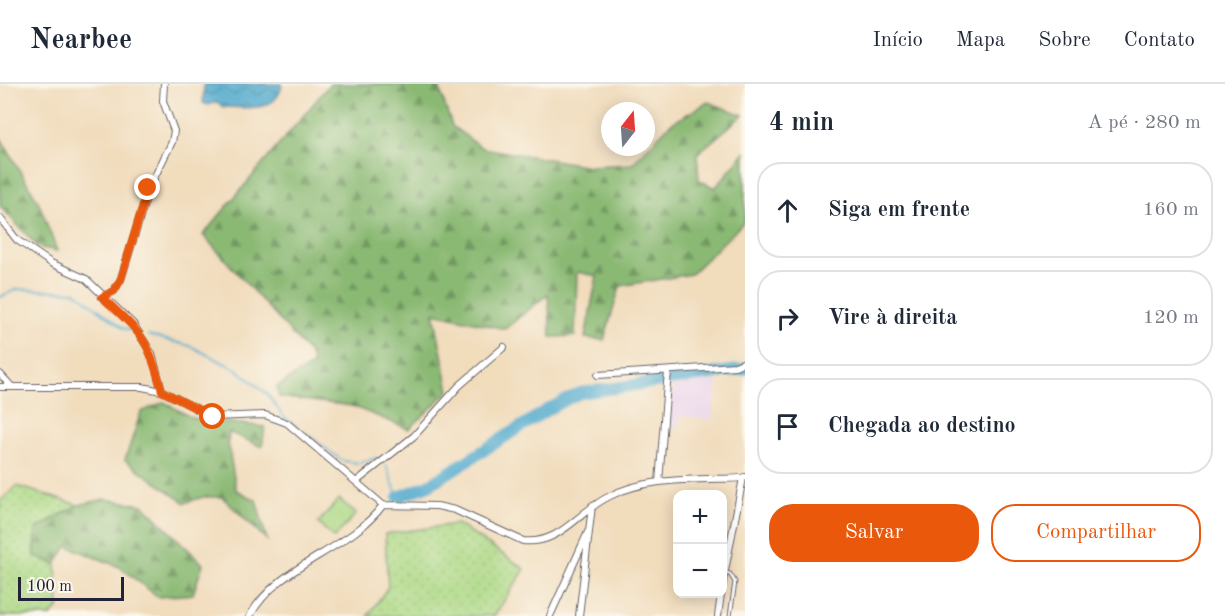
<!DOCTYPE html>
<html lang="pt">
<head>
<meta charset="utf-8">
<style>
  body { margin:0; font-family:"Old Standard TT",serif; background:#f2f2f3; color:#1f2937 }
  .controls { position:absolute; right:18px; bottom:18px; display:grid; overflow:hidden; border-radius:12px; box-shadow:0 3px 15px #0003 }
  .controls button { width:54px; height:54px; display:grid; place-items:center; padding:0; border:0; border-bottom:2px solid #e0e1e3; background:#fff; color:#1f2937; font:30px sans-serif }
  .compass { position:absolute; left:601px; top:18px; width:54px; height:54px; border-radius:50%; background:#fff; box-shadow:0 3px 15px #0003; rotate:17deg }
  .scale { position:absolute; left:18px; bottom:15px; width:106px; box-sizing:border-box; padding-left:6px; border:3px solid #22223b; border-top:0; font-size:16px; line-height:21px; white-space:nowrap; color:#22223b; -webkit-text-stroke:4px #fbf7ec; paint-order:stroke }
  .stop { position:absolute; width:18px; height:18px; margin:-14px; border:4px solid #ea580c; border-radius:50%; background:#fff }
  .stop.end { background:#ea580c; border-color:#fff; box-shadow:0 2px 6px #0008 }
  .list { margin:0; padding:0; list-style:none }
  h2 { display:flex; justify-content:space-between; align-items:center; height:78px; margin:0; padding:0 24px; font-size:26px }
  h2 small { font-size:20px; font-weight:400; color:#747a83 }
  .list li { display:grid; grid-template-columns:39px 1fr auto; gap:18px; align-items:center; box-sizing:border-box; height:96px; margin:0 12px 12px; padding:0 12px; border:2px solid #e0e1e3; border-radius:24px }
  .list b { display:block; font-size:22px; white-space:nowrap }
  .list em { font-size:20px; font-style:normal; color:#747a83 }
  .actions { display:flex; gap:12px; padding:18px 24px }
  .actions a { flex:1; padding:14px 0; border:2px solid #ea580c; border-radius:24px; text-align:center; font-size:21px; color:#ea580c }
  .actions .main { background:#ea580c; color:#fff }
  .icon { flex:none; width:33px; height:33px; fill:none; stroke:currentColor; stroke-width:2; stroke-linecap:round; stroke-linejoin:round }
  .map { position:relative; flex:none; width:745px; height:532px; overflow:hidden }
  header { display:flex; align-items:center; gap:36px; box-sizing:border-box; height:84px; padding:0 30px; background:#fff; border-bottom:2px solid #e0e1e3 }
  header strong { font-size:28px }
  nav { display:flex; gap:33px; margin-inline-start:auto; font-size:21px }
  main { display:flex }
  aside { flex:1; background:#fff }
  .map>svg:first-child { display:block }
</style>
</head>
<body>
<header>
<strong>Nearbee</strong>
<nav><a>Início</a><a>Mapa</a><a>Sobre</a><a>Contato</a></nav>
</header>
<main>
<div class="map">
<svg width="745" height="532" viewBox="0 0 745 532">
  <defs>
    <pattern id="grass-dots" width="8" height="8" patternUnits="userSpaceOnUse" patternTransform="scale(1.5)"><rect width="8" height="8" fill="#add986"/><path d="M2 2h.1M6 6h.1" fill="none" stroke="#95ba75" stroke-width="1.8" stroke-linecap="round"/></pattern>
    <pattern id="forest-firs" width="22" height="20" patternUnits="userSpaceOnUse" patternTransform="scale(1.5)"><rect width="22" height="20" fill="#8ab973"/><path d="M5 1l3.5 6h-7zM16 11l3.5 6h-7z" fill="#709660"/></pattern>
    <pattern id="water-waves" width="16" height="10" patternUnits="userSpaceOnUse" patternTransform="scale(1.5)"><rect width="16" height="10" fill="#4fa9cd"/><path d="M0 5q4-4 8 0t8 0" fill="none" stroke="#4189a8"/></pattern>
  </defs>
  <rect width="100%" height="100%" fill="#fbf7ec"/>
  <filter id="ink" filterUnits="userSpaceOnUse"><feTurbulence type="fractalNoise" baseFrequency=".0167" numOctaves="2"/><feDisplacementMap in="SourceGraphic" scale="12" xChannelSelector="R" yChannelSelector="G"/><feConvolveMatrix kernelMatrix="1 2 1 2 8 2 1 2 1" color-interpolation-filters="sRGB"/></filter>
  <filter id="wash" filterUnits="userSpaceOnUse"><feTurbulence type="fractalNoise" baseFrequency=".008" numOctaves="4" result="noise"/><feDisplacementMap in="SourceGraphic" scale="24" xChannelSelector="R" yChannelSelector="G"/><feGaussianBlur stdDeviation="1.35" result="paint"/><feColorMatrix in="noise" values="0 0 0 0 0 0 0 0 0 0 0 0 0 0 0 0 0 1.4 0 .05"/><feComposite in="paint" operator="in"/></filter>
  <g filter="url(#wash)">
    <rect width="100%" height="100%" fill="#f1dcbc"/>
    <path fill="#e9d1ed" d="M718 297 711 336 679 332 676 344 668 343 674 301Z"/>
    <path fill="url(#grass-dots)" stroke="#687e60" stroke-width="1.5" d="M17 402 78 421 36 445 35 472 56 480 59 523 51 532H0V417Z
      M457 440 525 485 494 532H368L388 503 385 450Z"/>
    <path fill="url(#forest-firs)" stroke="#566e57" stroke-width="1.5" d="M330 0H438L452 42 482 64 589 82 632 80 670 40 708 18 743 31 697 70 699 96 715 104 745 68V137L691 190 620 202 604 256 585 254 597 192 577 188 575 252 551 253 548 210 505 245 434 229 449 307 409 345 352 322 279 313 277 303 313 280 310 270 203 151Z
      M0 53 39 119 57 167 38 163 0 122Z
      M164 318 192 334 265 343 262 363 229 348 228 359 236 406 256 416 267 456 222 413H203L185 419 125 376 141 328Z
      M105 415 143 421 203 480 193 510 158 513 120 483 67 462 56 480 35 472 36 445 78 421Z"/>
    <path fill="#add986" stroke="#687e60" stroke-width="1.5" d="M339 415 356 430 334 454 318 439Z"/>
    <path fill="url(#water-waves)" stroke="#386684" stroke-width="1.5" d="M204 0H282C278 29 245 24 223 23L217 18 208 21 203 19Z"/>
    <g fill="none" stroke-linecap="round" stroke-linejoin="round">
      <path stroke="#4fa9cd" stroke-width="2" d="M0 213 17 205 76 208 123 244 133 247
        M148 251 190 262 238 286 267 310 284 333 343 377 359 379 376 374
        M386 381 398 413"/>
      <path stroke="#4fa9cd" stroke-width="12" d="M398 413 429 401 552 323 580 309 745 285"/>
    </g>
  </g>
  <g filter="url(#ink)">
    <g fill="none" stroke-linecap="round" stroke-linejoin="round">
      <g stroke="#6a6368" stroke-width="5">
        <path id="service" d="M725 489 730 490 735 498 730 532"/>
      </g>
      <g stroke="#6a6368" stroke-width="8">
        <path id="minor" d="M0 134 17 156 51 179 86 195 133 240 152 270 162 307
          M102 213 114 207 121 195 149 104 172 58 174 47 163 17 164 0
          M0 290 11 302
          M598 291 735 282 745 278
          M0 303H142L162 307 213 333 265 331 287 339 383 421 437 422 455 426 523 457C561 461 578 427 610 412 639 397 676 396 708 395 720 394 734 396 745 393
          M357 397 414 352 459 302 504 263
          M659 398 668 287
          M722 502 743 394
          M250 532C278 480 349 467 383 421
          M550 532 588 448
          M579 532 592 422
          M718 532 721 510"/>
      </g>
      <use href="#service" stroke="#fff" stroke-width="3"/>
      <use href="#minor" stroke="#fff" stroke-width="6"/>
    </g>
  </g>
  <g fill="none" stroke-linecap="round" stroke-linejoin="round" filter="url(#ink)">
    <path stroke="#ea580c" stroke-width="8" d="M148 104 121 195 114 207 102 213C142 251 147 251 162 307L213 333"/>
  </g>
</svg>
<div class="controls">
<button>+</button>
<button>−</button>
</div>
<svg class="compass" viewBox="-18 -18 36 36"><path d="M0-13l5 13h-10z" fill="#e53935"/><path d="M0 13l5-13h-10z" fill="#747a83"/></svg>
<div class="scale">100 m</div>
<div class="stop" style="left:213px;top:333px"></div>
<div class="stop end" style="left:148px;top:104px"></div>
</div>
<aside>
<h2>4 min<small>A pé · 280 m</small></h2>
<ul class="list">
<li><svg class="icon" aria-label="ahead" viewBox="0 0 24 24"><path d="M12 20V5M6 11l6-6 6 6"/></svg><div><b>Siga em frente</b></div><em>160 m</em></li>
<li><svg class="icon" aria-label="right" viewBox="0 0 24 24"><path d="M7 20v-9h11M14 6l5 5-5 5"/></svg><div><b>Vire à direita</b></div><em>120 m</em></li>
<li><svg class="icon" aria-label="arrive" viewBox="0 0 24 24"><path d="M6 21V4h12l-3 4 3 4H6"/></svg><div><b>Chegada ao destino</b></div></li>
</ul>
<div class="actions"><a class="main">Salvar</a><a>Compartilhar</a></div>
</aside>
</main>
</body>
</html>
